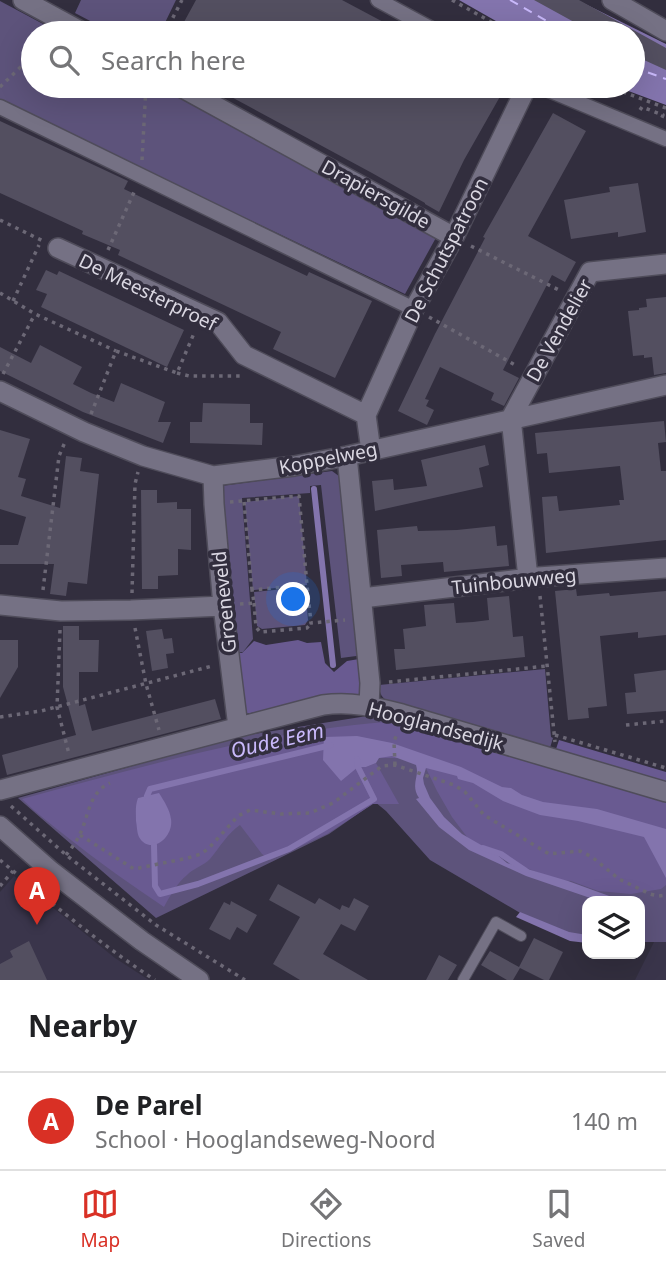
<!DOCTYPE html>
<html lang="en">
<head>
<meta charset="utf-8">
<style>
  body { margin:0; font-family:"Noto Sans",sans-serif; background:#f6f6f6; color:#202124 }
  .controls { position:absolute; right:21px; bottom:21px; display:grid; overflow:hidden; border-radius:14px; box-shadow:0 7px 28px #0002 }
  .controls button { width:63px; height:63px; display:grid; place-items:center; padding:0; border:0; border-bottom:2px solid #e0e0e0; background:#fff; color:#202124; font:35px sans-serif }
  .you { position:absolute; left:294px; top:600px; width:24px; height:24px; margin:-18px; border:5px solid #fff; border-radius:50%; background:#1a73e8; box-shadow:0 0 0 10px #1a73e833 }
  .badge { display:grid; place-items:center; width:46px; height:46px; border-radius:50%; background:#d93025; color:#fff; font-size:23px; font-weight:700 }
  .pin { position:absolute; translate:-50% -58px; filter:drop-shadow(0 2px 4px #0008) }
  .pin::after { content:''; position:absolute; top:37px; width:24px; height:21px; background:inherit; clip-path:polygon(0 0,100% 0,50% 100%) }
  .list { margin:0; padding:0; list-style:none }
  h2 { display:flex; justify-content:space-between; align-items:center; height:91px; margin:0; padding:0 28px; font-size:30px }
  h2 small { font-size:23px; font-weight:400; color:#757577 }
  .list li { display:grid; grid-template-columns:46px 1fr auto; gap:21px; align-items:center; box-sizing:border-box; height:98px; padding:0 28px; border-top:2px solid #e0e0e0 }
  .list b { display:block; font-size:26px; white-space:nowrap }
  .list p { margin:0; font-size:23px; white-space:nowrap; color:#757577 }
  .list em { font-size:23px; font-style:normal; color:#757577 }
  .icon { flex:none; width:38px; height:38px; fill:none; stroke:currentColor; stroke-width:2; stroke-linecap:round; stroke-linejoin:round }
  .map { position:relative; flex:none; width:666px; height:980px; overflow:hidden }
  .search { position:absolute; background:#fff; box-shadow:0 7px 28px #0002; left:21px; right:21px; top:21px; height:77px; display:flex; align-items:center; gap:18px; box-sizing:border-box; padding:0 24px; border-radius:38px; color:#757577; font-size:26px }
  .sheet { height:189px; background:#fff }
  nav { display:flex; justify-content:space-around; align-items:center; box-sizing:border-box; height:98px; border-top:2px solid #e0e0e0; background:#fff; font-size:19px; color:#757577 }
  nav a { display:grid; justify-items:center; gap:4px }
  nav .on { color:#d93025 }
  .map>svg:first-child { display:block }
</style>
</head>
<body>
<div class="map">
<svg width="666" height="980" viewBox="0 0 666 980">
  <rect width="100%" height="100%" fill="#322e3e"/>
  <path fill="#3a354b" d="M14 876 115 958 149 980H0V892Z
    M654 942H666V980H635Z"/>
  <path fill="#5d537b" d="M81 0H176L160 33H113L75 13Z
    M0 1 60 33H33V86H159L438 234 405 294 0 101Z
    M332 471 343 479 364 655 341 658 321 485 310 486V493L242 498 253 639 243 652 235 653 221 486Z
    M299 496 307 585 253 590 245 502Z
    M305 587 308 620 305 625 262 629 257 626 254 592Z
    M545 669 551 737 553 738 549 751 390 702C381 698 380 694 379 685Z
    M367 716 441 733 666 801V942H640V901H587V940L527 917 430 860 386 811 375 802 329 834 156 918 18 798 236 737Z"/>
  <path fill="#695a91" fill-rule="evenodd" d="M298 640 307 643 321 642 325 663 334 672 347 661 365 658 370 698 243 714 236 653H242L254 641 266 645Z
    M385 722 461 740 666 802V885L661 889 631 894 598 891 571 881 558 880 507 861 482 848 467 837 452 817 437 791 421 758H379L358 767H366L376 763 399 804H373L327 834 270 860 262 854 240 825C227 834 220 847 210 859 203 866 194 868 187 875 177 883 170 896 164 907 131 885 99 862 67 837 52 825 36 813 22 799 141 767 262 732 385 722ZM159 794 167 808 171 819 138 798Z
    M559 740 666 772V785L555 752Z"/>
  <path fill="#8374ad" d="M459 0H577L666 44V105L615 86H633V33H517Z
    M357 736 392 743 461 767 502 787 511 788 522 795 543 802 597 809 666 829V878L644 837 578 821 540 815 503 801 473 783 458 779 457 776 426 768 423 778 424 784 430 798 444 817 462 834 495 853 507 863 568 881 623 901H599L526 876 469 850 439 827 416 799 419 798C410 784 420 777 416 765L392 756 379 758 376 763 366 767H358L341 781 323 760 324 737Z
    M159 793C164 801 170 810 171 819 174 838 150 856 139 837 137 833 137 826 136 821 136 813 135 806 138 798Z
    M520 912 569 932 587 935V943L570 941 516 917Z"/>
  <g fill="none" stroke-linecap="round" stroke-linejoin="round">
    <path stroke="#8374ad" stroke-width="6" d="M314 489 333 665
      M147 796 150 789 331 745
      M154 845 155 886 160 894 198 884 289 849 374 799 358 767 357 759
      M483 848 501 854 526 871"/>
    <path stroke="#c9b9fb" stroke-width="2" stroke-dasharray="9 7" stroke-linecap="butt" d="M510 0 568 33
      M633 67 666 79"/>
  </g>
  <path fill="#534f60" d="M196 0H342L404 33H178Z
    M534 0H579L666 48V70L633 55V33H594Z
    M211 86H506L464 160 439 212 425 204V203L372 173Z
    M553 113 586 131 528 236 576 262 565 282 552 275 503 370 519 378 504 406 491 400 494 393 440 367 425 399 429 400 426 406 434 410 427 425 398 411 435 334 485 238 483 237Z
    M0 121 128 181 124 189 307 276 309 272 372 301 335 378 273 349 281 332 118 255 120 250 82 234 83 231 0 193Z
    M638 183 646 232 618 237V232L571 239 564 200 610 192 609 187Z
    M46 270 57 275 59 271 184 330 167 367 41 307 47 294 36 290Z
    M666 297V373L654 375 652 357 644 358V355L633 356 628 311 639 310V308L647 307 646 299Z
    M40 345 82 367 73 384 91 393 114 402 121 383 165 402 158 422H171L163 443 83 412 0 371V347L31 363Z
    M203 403 250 404V423H263L262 445 190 443V422H202Z
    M664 421 666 442 658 443 661 471H666V540L546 553 542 497 557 496 559 511 620 505 619 500H624L620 466 549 473 547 453 537 454 535 433Z
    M0 430 30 439 18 477 26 479 21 496 60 508 66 456 82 458 80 471 99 474 87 584 68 582 66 596 50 594 54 564H0V545H18L26 517 0 509Z
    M485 445 489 465 479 468 483 487 375 511 372 481 393 479 394 490 427 486 421 460Z
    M141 490H157V503L177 502V509H191V550L178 549V575L158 576V589H142Z
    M417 526 418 531 457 530 495 526 497 546 507 545 509 566 444 572 443 562 401 565 402 576 381 578 377 530Z
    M576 589 577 596 609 593 610 596 666 591V635L638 638V632L600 636 607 706 588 708 589 718 568 720 555 591Z
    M509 596 513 637 523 636 525 657 396 670 394 649H405L403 629 426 626 424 605 454 603 456 623 473 622 489 620 487 598Z
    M63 626H79V640H99L98 672H79V706L85 704 92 731 215 699 221 719 7 775 2 755 76 735 63 687Z
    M162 629 164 639 172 638 174 653 166 654 168 668 152 671 146 631Z
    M0 640H18V667L0 698Z
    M666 670V711L627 714 625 693 636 692 634 674Z
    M278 884 315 904 319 898 340 910 342 905 349 908 354 898 369 906 355 931 341 924 323 954 368 980H300L273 964 300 917 269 900Z
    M231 901 257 915 247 933 237 927 230 940 209 929 224 902 230 905Z
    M534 938 563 952 549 980H544L520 968 513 980H507L481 965 490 951 519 967Z
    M29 941 47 980H0V964L13 957 10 951Z
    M439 955 457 965 448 980H426Z"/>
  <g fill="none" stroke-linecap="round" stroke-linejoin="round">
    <g stroke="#4f4c5a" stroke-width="12">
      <path id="service" d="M463 980 496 922 521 936"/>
    </g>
    <g stroke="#4f4c5a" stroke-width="17">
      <path id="pedestrian" d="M378 0 439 33
        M539 86 666 139
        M0 107 414 309"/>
    </g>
    <g stroke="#4f4c5a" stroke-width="22">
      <path id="minor" d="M23 0 84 33
        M612 0 666 31
        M179 86 454 237
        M58 248 218 322 244 355 366 415
        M0 391 84 432 143 456 213 476 294 466 347 456 666 385
        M366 415 414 309 454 237 527 86
        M366 415 371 451
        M347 456 370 683 369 706
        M213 476 214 504 223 606 238 727
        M528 578 511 418 590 272 666 264
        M362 598 538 577 666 568
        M0 605 61 611 131 610 223 606
        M0 790 323 705C351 701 375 707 402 714L666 792
        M0 826 51 871 142 941 199 980"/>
    </g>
    <path stroke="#6c6876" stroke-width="3.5" stroke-dasharray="3.5 5" stroke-linecap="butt" d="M452 0 511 33
      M165 33 182 0
      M607 86 666 108
      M0 87 33 55
      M640 110 642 107 663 115 660 122
      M142 160 146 86
      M0 220 43 241
      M471 246 561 291
      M108 250 135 190
      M0 293 35 314 116 351
      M13 301 39 245
      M429 317 517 366
      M177 373 189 376H241
      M3 374 35 314
      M91 414 116 351 177 373 195 331
      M230 502 299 496 307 585
      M244 502 252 590
      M43 590 59 456 65 442
      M132 593 135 484 138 472
      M540 596 555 742
      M254 603 256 627 260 632 307 628 311 623
      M240 604 254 603 252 590 307 585 311 623 345 620
      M135 628 146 684 159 730
      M60 630 57 707 69 754
      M389 682 547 666
      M0 717 41 711 212 666
      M626 725 666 721
      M555 735 666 768
      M395 765 394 742 397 733
      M11 806 66 855 156 925 245 980
      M80 835 134 869 188 858 201 854 209 848 238 816 250 810 281 814 310 813 333 803 382 766 395 765 454 785 465 792 484 815 549 854 580 851 592 857 619 879 650 894 659 896 666 895
      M66 855C71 849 76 842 79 836 89 817 88 793 110 783
      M0 860C50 902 100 944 155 980
      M0 886 13 871"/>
    <use href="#service" stroke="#757184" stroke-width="10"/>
    <use href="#pedestrian" stroke="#757184" stroke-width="14"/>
    <use href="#minor" stroke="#757184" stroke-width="19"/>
  </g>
  <g text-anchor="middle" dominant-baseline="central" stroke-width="7" stroke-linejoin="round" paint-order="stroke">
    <g font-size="19" fill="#dad7e2" stroke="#322e3e">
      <text transform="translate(376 194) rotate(29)">Drapiersgilde</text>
      <text transform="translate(446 250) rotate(-63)">De Schutspatroon</text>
      <text transform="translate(148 292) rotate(26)">De Meesterproef</text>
      <text transform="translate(559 330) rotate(-61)">De Vendelier</text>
      <text transform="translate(328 458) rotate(-11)">Koppelweg</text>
      <text transform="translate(514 581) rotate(-6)">Tuinbouwweg</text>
      <text transform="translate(224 602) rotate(-96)">Groeneveld</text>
      <text transform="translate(436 726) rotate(15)">Hooglandsedijk</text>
    </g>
    <g font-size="21" font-style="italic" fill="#c9b9fb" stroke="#322e3e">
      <text transform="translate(277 740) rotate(-13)">Oude Eem</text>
    </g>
  </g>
</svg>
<div class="controls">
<button><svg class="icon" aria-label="layers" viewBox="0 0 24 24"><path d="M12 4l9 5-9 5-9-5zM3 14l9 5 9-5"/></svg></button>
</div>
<div class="you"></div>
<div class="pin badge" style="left:37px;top:925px">A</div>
<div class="search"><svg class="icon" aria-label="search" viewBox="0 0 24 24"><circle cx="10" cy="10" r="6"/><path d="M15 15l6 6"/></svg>Search here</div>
</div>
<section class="sheet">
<h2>Nearby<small></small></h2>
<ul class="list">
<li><span class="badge">A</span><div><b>De Parel</b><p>School · Hooglandseweg-Noord</p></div><em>140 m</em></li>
</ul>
</section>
<nav>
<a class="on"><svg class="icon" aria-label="map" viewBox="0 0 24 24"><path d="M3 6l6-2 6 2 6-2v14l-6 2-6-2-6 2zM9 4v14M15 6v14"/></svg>Map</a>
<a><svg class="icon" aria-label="directions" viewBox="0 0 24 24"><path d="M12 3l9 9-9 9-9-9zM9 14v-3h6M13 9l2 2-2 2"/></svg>Directions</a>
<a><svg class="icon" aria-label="saved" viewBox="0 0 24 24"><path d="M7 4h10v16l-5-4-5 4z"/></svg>Saved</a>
</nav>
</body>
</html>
